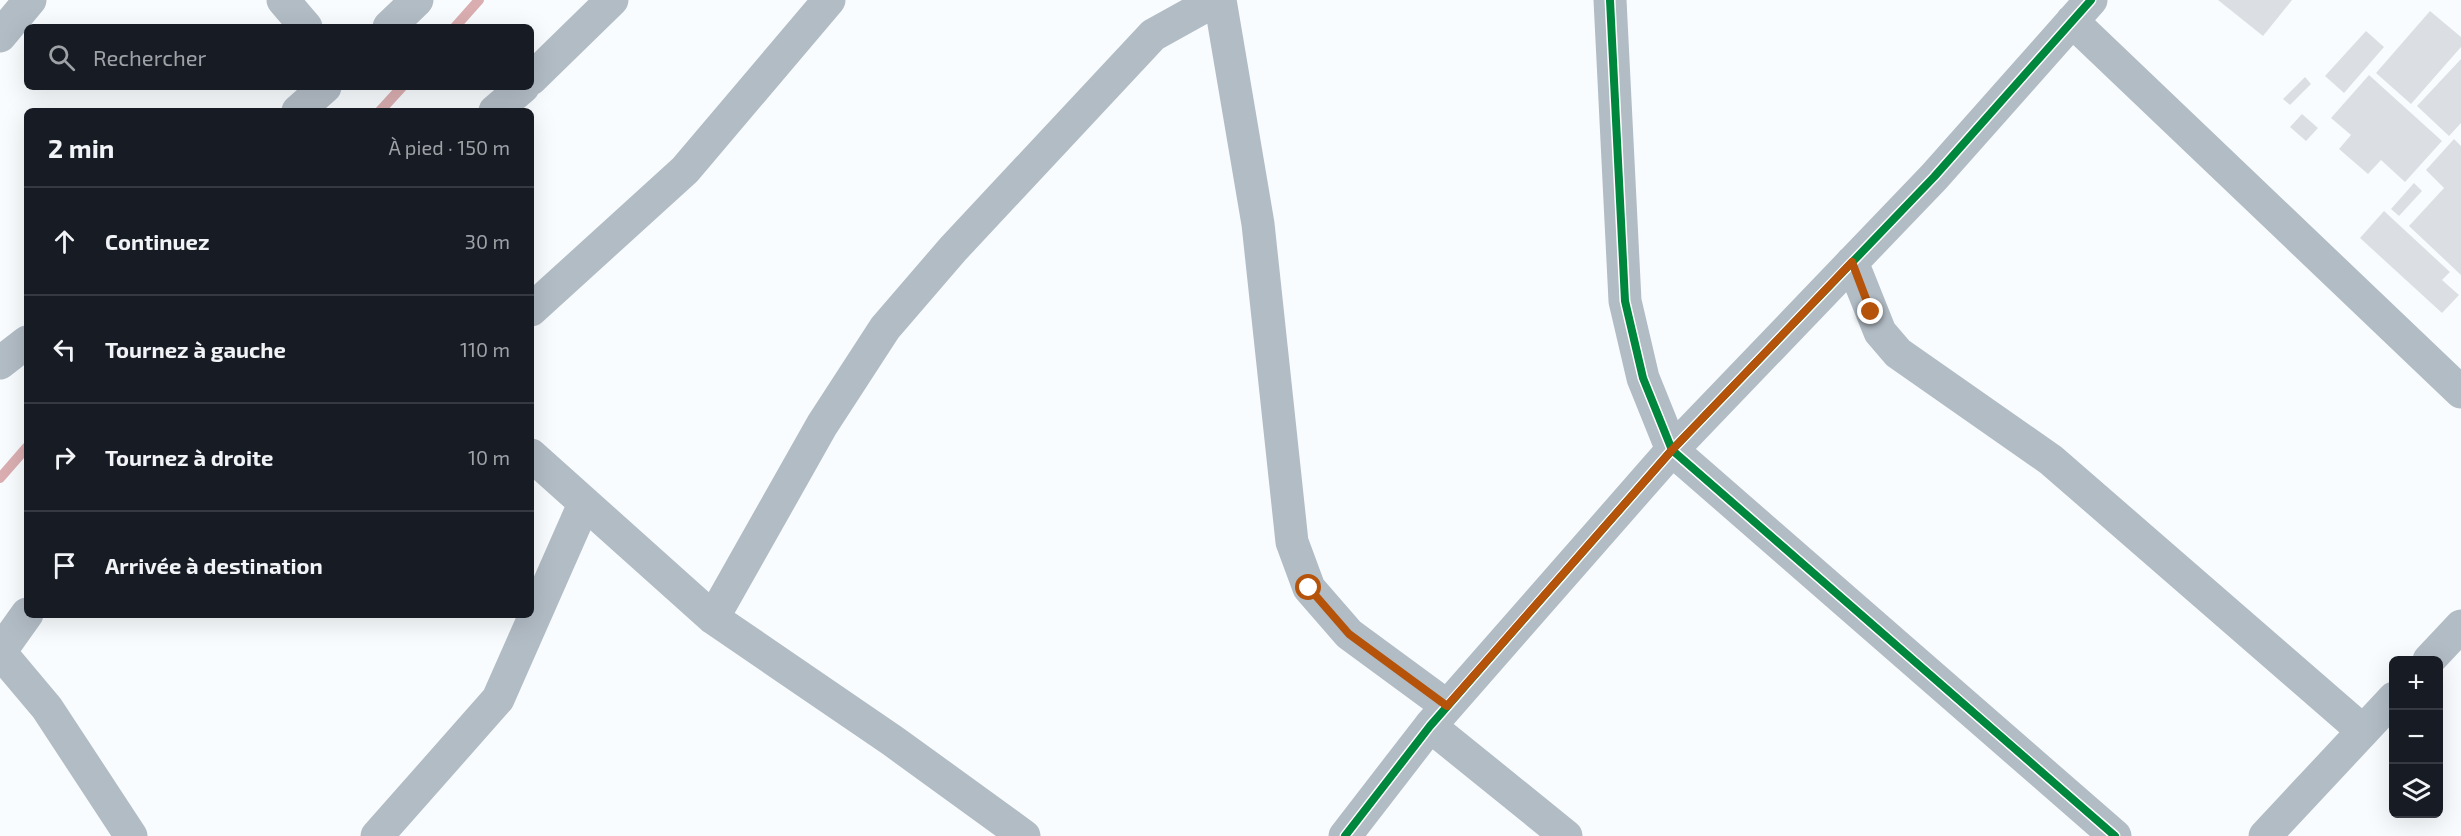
<!DOCTYPE html>
<html lang="fr">
<head>
<meta charset="utf-8">
<style>
  body { margin:0; font-family:"Exo 2",sans-serif; background:#20242c; color:#f1f3f6 }
  .controls { position:absolute; right:18px; bottom:18px; display:grid; overflow:hidden; border-radius:9px; box-shadow:0 6px 24px #0002 }
  .controls button { width:54px; height:54px; display:grid; place-items:center; padding:0; border:0; border-bottom:2px solid #363941; background:#171b24; color:#f1f3f6; font:30px sans-serif }
  .stop { position:absolute; width:18px; height:18px; margin:-14px; border:4px solid #b45309; border-radius:50%; background:#fff }
  .stop.end { background:#b45309; border-color:#fff; box-shadow:0 2px 6px #0008 }
  .list { margin:0; padding:0; list-style:none }
  h2 { display:flex; justify-content:space-between; align-items:center; height:78px; margin:0; padding:0 24px; font-size:26px }
  h2 small { font-size:20px; font-weight:400; color:#9ea1a6 }
  .list li { display:grid; grid-template-columns:39px 1fr auto; gap:18px; align-items:center; box-sizing:border-box; height:108px; padding:0 24px; border-top:2px solid #363941 }
  .list b { display:block; font-size:22px; white-space:nowrap }
  .list em { font-size:20px; font-style:normal; color:#9ea1a6 }
  .icon { flex:none; width:33px; height:33px; fill:none; stroke:currentColor; stroke-width:2; stroke-linecap:round; stroke-linejoin:round }
  .map { position:relative; flex:none; width:2461px; height:836px; overflow:hidden }
  .search { position:absolute; background:#171b24; box-shadow:0 6px 24px #0002; left:24px; top:24px; width:510px; height:66px; display:flex; align-items:center; gap:15px; box-sizing:border-box; padding:0 21px; border-radius:9px; color:#9ea1a6; font-size:22px }
  .panel { position:absolute; background:#171b24; box-shadow:0 6px 24px #0002; left:24px; top:108px; width:510px; height:510px; border-radius:9px }
  .map>svg:first-child { display:block }
</style>
</head>
<body>
<div class="map">
<svg width="2461" height="836" viewBox="0 0 2461 836">
  <rect width="100%" height="100%" fill="#f9fcfe"/>
  <g fill="none" stroke-linecap="round" stroke-linejoin="round">
    <path stroke="#daaeb1" stroke-width="10" d="M455 27 479 0
      M380 111 402 87
      M0 478 27 447"/>
  </g>
  <path fill="#dbdfe4" d="M2218 0H2292L2263 36Z
    M2430 11 2461 37V47L2411 104 2376 73Z
    M2366 31 2384 47 2344 93 2325 76Z
    M2461 59V123L2449 136 2417 106Z
    M2369 75 2442 141 2405 182 2381 160 2368 174 2339 149 2351 135 2331 118Z
    M2305 77 2311 84 2290 105 2283 99Z
    M2302 114 2318 128 2306 141 2290 127Z
    M2454 139 2461 146V275L2409 226 2444 188 2426 170Z
    M2414 183 2422 191 2399 216 2391 209Z
    M2384 211 2450 272 2442 280 2459 295 2442 313 2360 238Z"/>
  <g fill="none" stroke-linecap="round" stroke-linejoin="round">
    <path stroke="#b2bcc5" stroke-width="33" d="M283 0 306 27
      M1220 0 1258 224 1292 542 1309 588 1349 634 1447 706
      M1610 0 1625 301 1643 378 1672 450 2115 836
      M2072 21 2461 392
      M389 27 417 0
      M0 36 30 0
      M531 79 612 0
      M298 111 325 87
      M495 111 523 87
      M1852 262 1880 332 1898 353 2051 460 2363 731
      M531 310 685 170 829 0
      M0 363 27 342
      M531 455 713 618 893 741 1024 836
      M713 618 822 425 885 328 953 249 1153 35 1216 0
      M0 652 47 708 131 836
      M0 652 27 614
      M2429 660 2461 626
      M1430 726 1566 836
      M377 836 498 699 584 504
      M1345 836 1430 726 1672 450 1934 177 2091 0
      M2265 836 2394 698"/>
    <g stroke="#fff" stroke-width="11">
      <path id="cycleway" d="M1610 0 1625 301 1643 378 1672 450 2115 836
        M1345 836 1430 726 1672 450 1934 177 2091 0"/>
    </g>
    <use href="#cycleway" stroke="#00873e" stroke-width="8"/>
  </g>
  <g fill="none" stroke-linecap="round" stroke-linejoin="round">
    <path stroke="#b45309" stroke-width="8" d="M1309 588 1349 634 1447 706 1672 450 1852 262 1871 312"/>
  </g>
</svg>
<div class="controls">
<button>+</button>
<button>−</button>
<button><svg class="icon" aria-label="layers" viewBox="0 0 24 24"><path d="M12 4l9 5-9 5-9-5zM3 14l9 5 9-5"/></svg></button>
</div>
<div class="stop" style="left:1309px;top:588px"></div>
<div class="stop end" style="left:1871px;top:312px"></div>
<div class="search"><svg class="icon" aria-label="search" viewBox="0 0 24 24"><circle cx="10" cy="10" r="6"/><path d="M15 15l6 6"/></svg>Rechercher</div>
<section class="panel">
<h2>2 min<small>À pied · 150 m</small></h2>
<ul class="list">
<li><svg class="icon" aria-label="ahead" viewBox="0 0 24 24"><path d="M12 20V5M6 11l6-6 6 6"/></svg><div><b>Continuez</b></div><em>30 m</em></li>
<li><svg class="icon" aria-label="left" viewBox="0 0 24 24"><path d="M17 20v-9H6M10 6l-5 5 5 5"/></svg><div><b>Tournez à gauche</b></div><em>110 m</em></li>
<li><svg class="icon" aria-label="right" viewBox="0 0 24 24"><path d="M7 20v-9h11M14 6l5 5-5 5"/></svg><div><b>Tournez à droite</b></div><em>10 m</em></li>
<li><svg class="icon" aria-label="arrive" viewBox="0 0 24 24"><path d="M6 21V4h12l-3 4 3 4H6"/></svg><div><b>Arrivée à destination</b></div></li>
</ul>
</section>
</div>
</body>
</html>
